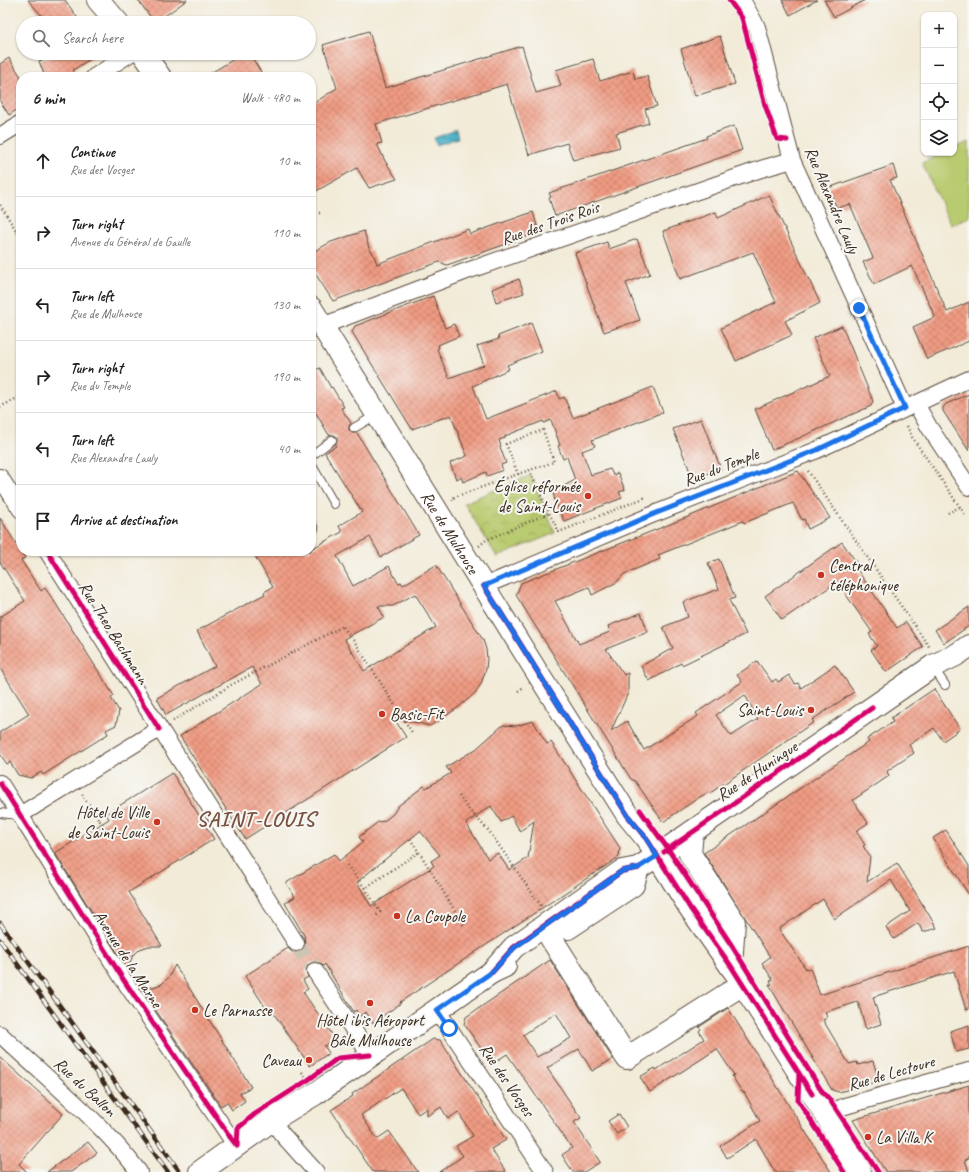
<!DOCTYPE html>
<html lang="en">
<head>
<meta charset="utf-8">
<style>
  body { margin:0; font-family:Caveat,sans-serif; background:#f6f6f6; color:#202124 }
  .controls { position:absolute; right:12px; top:12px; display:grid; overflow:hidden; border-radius:8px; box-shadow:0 1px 3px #0004 }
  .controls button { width:36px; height:36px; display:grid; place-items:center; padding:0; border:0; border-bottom:1px solid #e0e0e0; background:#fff; color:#202124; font:20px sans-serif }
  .stop { position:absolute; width:12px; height:12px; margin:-9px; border:3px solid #1a73e8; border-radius:50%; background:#fff }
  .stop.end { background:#1a73e8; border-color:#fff; box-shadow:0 1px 4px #0008 }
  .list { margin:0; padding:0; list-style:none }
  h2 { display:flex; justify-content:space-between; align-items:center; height:52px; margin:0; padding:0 16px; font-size:17px }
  h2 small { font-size:13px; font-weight:400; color:#757577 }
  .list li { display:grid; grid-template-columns:26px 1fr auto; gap:12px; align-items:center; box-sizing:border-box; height:72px; padding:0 16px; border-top:1px solid #e0e0e0 }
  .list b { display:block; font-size:15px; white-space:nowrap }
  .list p { margin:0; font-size:13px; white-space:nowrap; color:#757577 }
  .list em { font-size:13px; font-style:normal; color:#757577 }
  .icon { flex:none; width:22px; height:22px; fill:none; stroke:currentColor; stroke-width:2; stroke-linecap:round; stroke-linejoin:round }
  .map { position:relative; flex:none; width:969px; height:1172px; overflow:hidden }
  .search { position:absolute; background:#fff; box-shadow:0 1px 3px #0004; left:16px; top:16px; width:300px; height:44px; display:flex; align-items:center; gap:10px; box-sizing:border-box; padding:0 14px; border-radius:22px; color:#757577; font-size:15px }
  .panel { position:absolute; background:#fff; box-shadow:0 1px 3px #0004; left:16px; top:72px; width:300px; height:484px; border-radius:16px }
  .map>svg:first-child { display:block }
</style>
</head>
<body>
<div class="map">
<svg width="969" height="1172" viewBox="0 0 969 1172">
  <defs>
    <pattern id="park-crowns" width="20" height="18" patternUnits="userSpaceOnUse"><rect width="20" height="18" fill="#b9cb6f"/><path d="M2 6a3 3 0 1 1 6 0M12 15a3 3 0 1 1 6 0" fill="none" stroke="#a0ae60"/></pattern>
    <pattern id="water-rules" width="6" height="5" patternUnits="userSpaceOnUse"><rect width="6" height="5" fill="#4bb3ca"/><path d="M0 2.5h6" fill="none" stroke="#4092a3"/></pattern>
    <pattern id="building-cross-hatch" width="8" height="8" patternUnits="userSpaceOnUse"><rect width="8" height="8" fill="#f09b83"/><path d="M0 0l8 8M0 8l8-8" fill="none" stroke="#c47f6b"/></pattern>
  </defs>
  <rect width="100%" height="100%" fill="#f6f6f2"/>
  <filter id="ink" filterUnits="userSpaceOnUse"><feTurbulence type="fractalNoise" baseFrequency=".025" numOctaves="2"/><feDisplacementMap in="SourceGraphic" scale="8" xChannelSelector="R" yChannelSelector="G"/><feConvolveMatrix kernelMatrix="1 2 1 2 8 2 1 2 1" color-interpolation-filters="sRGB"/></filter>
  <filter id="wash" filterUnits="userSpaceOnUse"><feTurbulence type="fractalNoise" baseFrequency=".012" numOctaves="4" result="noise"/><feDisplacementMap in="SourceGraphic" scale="16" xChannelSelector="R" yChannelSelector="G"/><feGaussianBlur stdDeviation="0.9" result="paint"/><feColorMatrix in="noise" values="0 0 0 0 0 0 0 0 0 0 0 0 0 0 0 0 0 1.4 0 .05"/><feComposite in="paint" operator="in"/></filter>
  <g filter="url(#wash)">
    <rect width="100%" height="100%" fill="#f2ebd8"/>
    <path fill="url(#park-crowns)" stroke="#7a7a46" d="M531 475 555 533 497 557 464 503Z"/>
    <path fill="#b9cb6f" stroke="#7a7a46" d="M969 142V217L951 225 922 163 944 153H954V148Z"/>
    <path fill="url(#water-rules)" stroke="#436e74" d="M456 130 458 138 437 145 434 138Z"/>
    <g id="blocks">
      <path fill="url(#building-cross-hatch)" fill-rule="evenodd" d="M28 0H65L81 23H48Z
        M138 0H187L155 23Z
        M782 0H817L790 15Z
        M824 0H865L834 17Z
        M369 31 385 88 522 46 536 93 561 86 556 70 593 59 600 81 633 71 635 79 647 76 657 106 645 109 649 123 616 133 620 147 573 160 567 143 529 155 507 84 376 124 382 143 377 144 385 161 397 179 369 188 357 168 311 194V105L337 88 323 45Z
        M720 36 735 84 695 96 681 49Z
        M62 53H99L73 70 77 77H45L39 61Z
        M233 53H249L264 77H204L236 58Z
        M9 58 21 77V107L9 115 0 101V64Z
        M734 126 742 150 555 216 549 198 551 197 549 193 707 138 706 136Z
        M893 165 897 178 890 180 947 312 969 302V341L927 359 913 327 935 317 912 266 874 284 863 262 873 258 850 204 837 208 828 188Z
        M769 195 820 303 785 321 792 335 736 361 721 328 776 302 753 252 680 279 663 231 716 212 718 218Z
        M533 212 538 229 528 233 529 236 447 265 439 262 333 301 311 267V253L331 242 364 231 370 251H372L377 264 468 229 470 234Z
        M637 239 650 274 626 283 640 320 604 332 575 253 607 242 609 249Z
        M519 279 524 293 496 302 492 289Z
        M433 296 445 328 454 324 459 336 438 345 439 348 437 349 449 378 484 365 477 346 499 339 498 336 531 323 542 351 507 365 509 369 473 386 486 419 557 391 559 399 564 397 573 418 653 387 663 412 592 440 595 446 582 451 591 475 610 469 613 475 618 473 625 490 619 492 622 498 564 521 555 501 553 492 575 480 567 457 563 459 558 446 560 445 551 420 544 423 543 421 505 436V438L499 440 501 446 500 447 506 463 501 465 503 470 487 476 486 472 463 482 461 477 456 479 450 463 467 456 451 415 412 429 352 332 355 326Z
        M842 326 873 401 871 406 772 450 755 409 830 376 813 338Z
        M320 368 331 388 332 387 344 407 341 408 351 423 349 426V430L352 433H357L419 535 381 557 370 537 337 556 353 586 389 566 398 583 401 582 403 585 436 565 483 640 486 649 487 659 486 669 481 684 475 693 459 707 430 726 393 717 406 737 245 839 180 736 262 684 252 667 166 715 157 698 215 666 197 631 265 594 264 592 273 587 252 551H311V549L342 532 339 526 362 512 325 453 336 446 335 445 337 442V437L334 435H329L311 405V372ZM415 594 436 627 364 671 344 639 384 617 378 606H393Z
        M969 394V451L943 411V408L946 404Z
        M701 419 721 469 693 479 673 429Z
        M798 471 830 518 808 529 804 519 802 520 793 503 744 523 743 521 658 555 660 559 624 574 617 582 592 595 589 587 555 601 579 644 610 632 608 626 641 613 648 632 606 649 624 675 628 673V693L611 731 627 721 644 750 698 716 696 713 742 682 737 675 757 661 772 682 776 679 778 682 789 675 795 684 798 683 801 688 835 665 854 692 812 720 814 722 725 783 710 793 709 792 698 798 663 822 640 788 635 781 631 779 516 595 521 583 688 517ZM745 695 758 719 731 736 716 715Z
        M0 518 25 558 21 560 41 591 45 588 56 604 114 696 111 698 119 711 116 725 106 730 108 734 43 775 41 772 31 778 18 775 10 762 7 764 0 754V732L29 714 0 668V617L25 601 0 562Z
        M842 542 859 566 856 568 897 628 906 622 923 647 886 672 871 650 877 646 869 634 872 632 837 582 782 620 765 596Z
        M719 559 735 598 729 600 746 634 682 665 681 663 649 681 641 666 673 648 663 627 688 617 683 602 719 589 708 563Z
        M969 607V626L944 643 935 630Z
        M934 689 960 729 943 741 934 728 909 745 914 753 887 771 889 776 853 800 868 823 856 831 865 845 863 846 870 857 867 882 897 863 937 928 923 932 918 923 894 939 886 927 910 911 891 880 834 919 823 899 779 929 806 969 810 968 820 995 969 946V1009L966 1010 954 971 873 997 881 1024 866 1029 858 1002 825 1012 827 1018 823 1020 849 1064 857 1062 858 1065 873 1061 879 1081 839 1092 832 1090 769 985 772 984 770 981 773 980 762 963 770 957 704 853 869 742 867 739 893 722 891 718Z
        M533 721 547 744 551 742 620 848 619 857 400 1002 401 1003 373 1023 366 1012 360 1016 356 1010 354 1012 325 964 323 966 320 963 315 962 310 963 306 967V971L308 977 303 980 308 989 303 992 336 1040 324 1046 329 1053 310 1066 272 1011 269 1013 245 976 288 948 292 952H297L301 951 305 947V942L304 938 305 937 285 903 295 897 286 883 334 854 339 861 363 842 359 837 378 822 384 821 393 814 398 806 424 786 426 788 451 773 446 767 476 749 503 725 516 726ZM491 806 501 822 511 816 520 831 534 821 528 858 509 870 498 853 488 859 466 823ZM420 831 440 855 431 861 434 866 371 906 357 882Z
        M172 773 214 839 129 892 162 946H149L140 949 133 956 127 968 55 853 109 819 106 814Z
        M946 830 969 866V895L933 838Z
        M550 960 613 1059 592 1071 579 1049 547 1068 581 1118 574 1122 600 1162 584 1172H573L562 1155 572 1148 507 1054 492 1064 464 1024 466 1017ZM556 1013 571 1038 537 1057 523 1035Z
        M175 965 251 1087 240 1093 245 1101 232 1110 227 1102 221 1106 140 987H153L162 984 169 977Z
        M728 1008 798 1120 831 1172H775L756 1139 727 1158 720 1146 760 1121 744 1092H742L732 1076 734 1075 717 1049 650 1092 640 1077 655 1068 656 1070 704 1039 699 1031 701 1029 699 1027Z
        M969 1025V1049L956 1052 950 1031Z
        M433 1039 440 1040 506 1140 491 1149 506 1172H439L463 1156 456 1146 473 1136 458 1112 448 1119 441 1107 427 1116V1108L418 1114 401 1088 361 1115 377 1139 389 1131 418 1172H373L331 1110 353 1096 352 1094Z
        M0 1057 63 1114 19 1164 27 1172H0Z
        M969 1085V1158L965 1160 969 1172H886L853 1120Z
        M619 1114 627 1127 617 1134 608 1121Z
        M88 1142 97 1153 71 1172H47Z"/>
    </g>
  </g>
  <g filter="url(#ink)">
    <use href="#blocks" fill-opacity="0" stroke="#56473a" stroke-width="1"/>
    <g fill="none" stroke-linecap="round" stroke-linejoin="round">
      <path stroke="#cdc4b3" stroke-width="16" stroke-dasharray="16 8" stroke-linecap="butt" d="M296 943 315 971"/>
      <g stroke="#56473a" stroke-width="10">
        <path id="lane" d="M354 428 376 415
          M311 456 332 440
          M311 464 334 504
          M311 523 314 529
          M933 667 945 685
          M0 813 19 815"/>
      </g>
      <g stroke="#56473a" stroke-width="18">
        <path id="street" d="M742 0 757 27 792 160 905 408
          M94 77 131 53
          M0 136 21 123
          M322 326 464 272 761 169 792 160
          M916 404 929 427 969 487
          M0 477 21 510
          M47 551 296 943
          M484 586 654 514 817 450 969 379
          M0 783 123 979 230 1137 237 1146
          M20 815 159 729
          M315 971 370 1055
          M437 1010 545 1172
          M0 1034C47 1079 100 1120 139 1172
          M826 1115 845 1106 969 1071
          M272 1120 281 1133 316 1172"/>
      </g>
      <g stroke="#56473a" stroke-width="24">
        <g id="secondary">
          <path d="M98 0 118 23"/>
          <path d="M143 53 160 77"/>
          <path id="s1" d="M311 308 540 677 628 816 646 838 690 908 737 975 826 1115 860 1172"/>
          <path d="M692 832 690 854 734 922 731 966"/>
          <path d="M568 928 633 885 638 868"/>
          <path d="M551 938 627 1058 743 984"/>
          <path d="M492 972 514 947 622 871 638 868 657 856 933 666 956 655 969 646"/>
          <path d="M200 1172 272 1120 315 1094 492 972 505 966"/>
        </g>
      </g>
      <path stroke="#56473a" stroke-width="2.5" stroke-dasharray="1 3" stroke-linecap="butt" d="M0 205 19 235 21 234
        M311 213H320
        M0 407 21 396
        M907 426 912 437 966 516
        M529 470 549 513 559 532 644 498 645 500
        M808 471 930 648
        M453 500 452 498 518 474 506 444 543 430 554 462 518 474
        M948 513 960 507
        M479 546 486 540 549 513
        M518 691 524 687
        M173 721 231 685 343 626 356 644 413 734
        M82 794 112 839
        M459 796 469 810 489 831 541 906
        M410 839 421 855 464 926
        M347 865 365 888 419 852
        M365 888 380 912 375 917
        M302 1072 306 1078"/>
      <use href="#lane" stroke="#fff" stroke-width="8"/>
      <use href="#street" stroke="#fff" stroke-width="16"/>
      <use href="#secondary" stroke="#fff" stroke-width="22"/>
      <g stroke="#3b2a1e" stroke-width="4.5">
        <path id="rail" d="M0 923 180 1172
          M0 940 168 1172"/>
      </g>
      <use href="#rail" stroke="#f6f6f2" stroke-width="3" stroke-dasharray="9" stroke-linecap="butt"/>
      <g stroke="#f6f6f2" stroke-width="8">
        <path id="cycleway" d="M729 0 742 18 765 105 777 139 787 140
          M47 551 159 729
          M484 586 628 816 646 838 690 908 731 966 812 1094
          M0 783 123 979 230 1137 237 1146
          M640 810 668 849 732 946 821 1090 830 1100 878 1172
          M664 852 872 708
          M492 972 514 947 622 871 638 868
          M799 1073 798 1100 844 1172
          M237 1146 238 1128 255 1114 308 1080 338 1058 370 1055"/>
      </g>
      <use href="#cycleway" stroke="#d6006c" stroke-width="5"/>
    </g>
  </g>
  <g fill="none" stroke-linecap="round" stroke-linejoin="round" filter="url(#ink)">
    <path stroke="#1a73e8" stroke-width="5" d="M449 1028 437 1010 492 972 514 948 622 871 638 868 657 856 646 838 628 816 484 586 654 514 817 450 905 408 859 308"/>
  </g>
  <g fill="#c8321e" stroke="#f6f6f2" stroke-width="1.5">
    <circle cx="588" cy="496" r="4"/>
    <circle cx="821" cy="575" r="4"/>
    <circle cx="811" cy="710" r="4"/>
    <circle cx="382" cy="714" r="4"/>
    <circle cx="157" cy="822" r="4"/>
    <circle cx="397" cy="916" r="4"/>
    <circle cx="370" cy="1003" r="4"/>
    <circle cx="195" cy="1010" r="4"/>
    <circle cx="309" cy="1060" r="4"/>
    <circle cx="868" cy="1137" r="4"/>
  </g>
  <g text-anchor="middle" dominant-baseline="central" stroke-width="4" stroke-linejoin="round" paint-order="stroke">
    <g font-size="17" fill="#3b2a1e" stroke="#f6f6f2">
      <text transform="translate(832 200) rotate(67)">Rue Alexandre Lauly</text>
      <text transform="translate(550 223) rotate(-19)">Rue des Trois Rois</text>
      <text transform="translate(721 467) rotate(-21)">Rue du Temple</text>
      <text stroke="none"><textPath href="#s1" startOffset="264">Rue de Mulhouse</textPath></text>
      <text transform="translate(114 633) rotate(58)">Rue Theo Bachmann</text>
      <text transform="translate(757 771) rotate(-34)">Rue de Huningue</text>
      <text transform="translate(128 959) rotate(57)">Avenue de la Marne</text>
      <text transform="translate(891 1073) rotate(-16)">Rue de Lectoure</text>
      <text transform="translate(507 1080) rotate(56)">Rue des Vosges</text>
      <text transform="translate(85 1087) rotate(43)">Rue du Ballon</text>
    </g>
    <g font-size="17" fill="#3b2a1e" stroke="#f6f6f2" text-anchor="start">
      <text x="580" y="486" text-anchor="end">Église réformée<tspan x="580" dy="20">de Saint-Louis</tspan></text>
      <text x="829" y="565">Central<tspan x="829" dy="20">téléphonique</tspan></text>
      <text x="803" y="710" text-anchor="end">Saint-Louis</text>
      <text x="390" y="714">Basic-Fit</text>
      <text x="149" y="812" text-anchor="end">Hôtel de Ville<tspan x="149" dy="20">de Saint-Louis</tspan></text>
      <text x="405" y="916">La Coupole</text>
      <text x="203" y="1010">Le Parnasse</text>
      <text x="370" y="1020" text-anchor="middle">Hôtel ibis Aéroport<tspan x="370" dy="20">Bâle Mulhouse</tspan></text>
      <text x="301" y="1060" text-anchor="end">Caveau</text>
      <text x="876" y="1137">La Villa K</text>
    </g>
    <g font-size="21" font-weight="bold" letter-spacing="1" fill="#7a5241" stroke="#f6f6f2">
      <text x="256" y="819">SAINT-LOUIS</text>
    </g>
  </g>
</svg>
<div class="controls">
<button>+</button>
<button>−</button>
<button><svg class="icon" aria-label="locate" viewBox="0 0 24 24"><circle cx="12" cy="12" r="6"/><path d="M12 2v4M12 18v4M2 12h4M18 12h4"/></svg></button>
<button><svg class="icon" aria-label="layers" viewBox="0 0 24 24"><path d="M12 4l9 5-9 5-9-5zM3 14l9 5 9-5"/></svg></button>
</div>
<div class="stop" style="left:449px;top:1028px"></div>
<div class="stop end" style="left:859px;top:308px"></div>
<div class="search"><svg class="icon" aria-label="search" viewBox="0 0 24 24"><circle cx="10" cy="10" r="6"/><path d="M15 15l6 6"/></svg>Search here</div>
<section class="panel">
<h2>6 min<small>Walk · 480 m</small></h2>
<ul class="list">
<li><svg class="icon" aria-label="ahead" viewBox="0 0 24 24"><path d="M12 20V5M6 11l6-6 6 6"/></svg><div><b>Continue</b><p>Rue des Vosges</p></div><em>10 m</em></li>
<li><svg class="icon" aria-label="right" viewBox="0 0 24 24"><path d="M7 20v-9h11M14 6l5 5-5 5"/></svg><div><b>Turn right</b><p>Avenue du Général de Gaulle</p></div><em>110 m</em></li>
<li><svg class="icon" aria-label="left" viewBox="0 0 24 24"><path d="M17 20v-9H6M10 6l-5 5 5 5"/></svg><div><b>Turn left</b><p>Rue de Mulhouse</p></div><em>130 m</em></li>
<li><svg class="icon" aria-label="right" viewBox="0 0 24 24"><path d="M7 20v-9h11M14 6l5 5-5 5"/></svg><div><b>Turn right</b><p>Rue du Temple</p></div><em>190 m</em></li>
<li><svg class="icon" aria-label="left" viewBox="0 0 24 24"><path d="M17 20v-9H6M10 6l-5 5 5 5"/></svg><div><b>Turn left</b><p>Rue Alexandre Lauly</p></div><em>40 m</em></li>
<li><svg class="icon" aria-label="arrive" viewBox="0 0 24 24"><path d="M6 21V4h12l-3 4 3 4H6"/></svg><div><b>Arrive at destination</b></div></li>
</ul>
</section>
</div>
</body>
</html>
